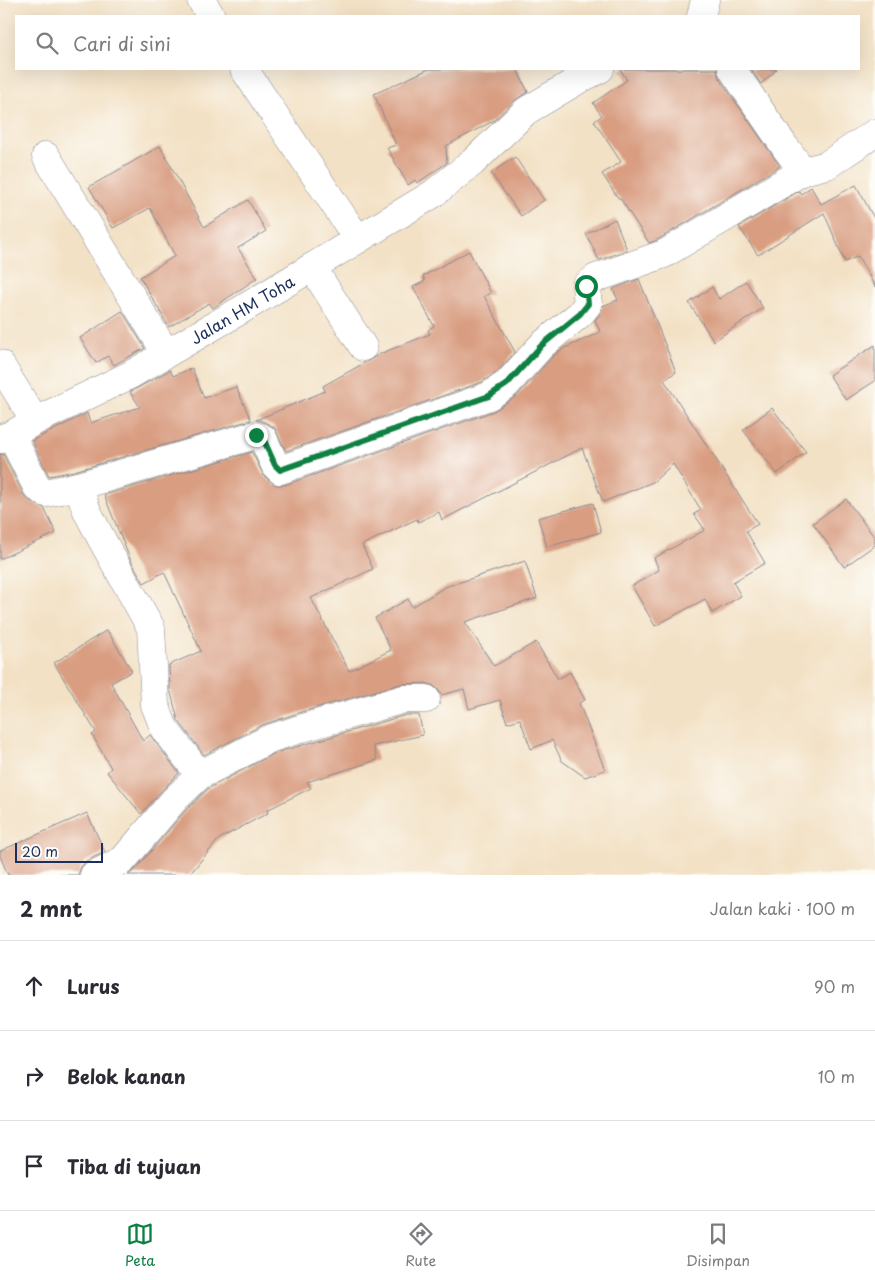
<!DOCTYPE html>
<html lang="id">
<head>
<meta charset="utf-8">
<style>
  body { margin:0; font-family:"Playpen Sans",sans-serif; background:#f2f2f3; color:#2b2b33 }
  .scale { position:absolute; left:15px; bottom:12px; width:88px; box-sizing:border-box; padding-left:5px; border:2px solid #1b2f5e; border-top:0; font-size:14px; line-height:18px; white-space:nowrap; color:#1b2f5e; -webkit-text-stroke:4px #fdfcf7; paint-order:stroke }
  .stop { position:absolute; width:15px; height:15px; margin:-11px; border:4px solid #0b8043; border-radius:50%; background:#fff }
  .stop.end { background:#0b8043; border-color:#fff; box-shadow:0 1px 5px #0008 }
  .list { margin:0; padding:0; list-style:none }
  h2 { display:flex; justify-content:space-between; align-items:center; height:65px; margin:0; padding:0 20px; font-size:21px }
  h2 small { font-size:16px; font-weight:400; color:#7c7c81 }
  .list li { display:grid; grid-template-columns:32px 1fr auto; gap:15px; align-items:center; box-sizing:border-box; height:90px; padding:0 20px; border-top:1px solid #e1e1e2 }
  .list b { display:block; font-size:19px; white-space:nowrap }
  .list em { font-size:16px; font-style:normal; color:#7c7c81 }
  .icon { flex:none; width:28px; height:28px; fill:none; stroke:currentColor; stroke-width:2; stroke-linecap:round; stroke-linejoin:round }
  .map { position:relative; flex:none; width:875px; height:875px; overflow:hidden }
  .search { position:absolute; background:#fff; box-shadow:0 5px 20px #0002; left:15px; right:15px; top:15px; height:55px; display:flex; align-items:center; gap:12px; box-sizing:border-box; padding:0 18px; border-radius:0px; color:#7c7c81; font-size:19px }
  .sheet { height:335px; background:#fff }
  nav { display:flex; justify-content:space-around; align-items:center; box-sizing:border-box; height:70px; border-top:1px solid #e1e1e2; background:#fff; font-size:14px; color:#7c7c81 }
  nav a { display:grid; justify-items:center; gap:2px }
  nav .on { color:#0b8043 }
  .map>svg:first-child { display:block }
</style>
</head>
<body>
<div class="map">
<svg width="875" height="875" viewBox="0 0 875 875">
  <rect width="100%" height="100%" fill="#fdfcf7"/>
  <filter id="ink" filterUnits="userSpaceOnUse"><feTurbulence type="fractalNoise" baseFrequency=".02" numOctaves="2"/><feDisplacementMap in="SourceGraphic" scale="10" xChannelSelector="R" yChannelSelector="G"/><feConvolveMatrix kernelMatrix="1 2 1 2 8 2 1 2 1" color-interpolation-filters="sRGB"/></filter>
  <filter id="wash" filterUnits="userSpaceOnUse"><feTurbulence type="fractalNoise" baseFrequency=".0096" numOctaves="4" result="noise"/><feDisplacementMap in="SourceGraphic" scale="20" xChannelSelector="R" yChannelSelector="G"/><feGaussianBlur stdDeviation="1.12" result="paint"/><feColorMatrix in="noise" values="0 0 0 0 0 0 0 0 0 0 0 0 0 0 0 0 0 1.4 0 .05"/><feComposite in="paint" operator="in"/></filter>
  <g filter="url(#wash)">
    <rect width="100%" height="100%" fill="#f3e1c5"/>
    <g id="blocks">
      <path fill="#d99e82" d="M429 69H517L528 92 515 100 493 121 446 146 447 163 417 183 415 180 408 185 387 148 396 145 374 94Z
        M620 69H717L719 78 780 166 657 240 649 243 620 198H618L602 174 621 162 594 121 602 116 593 103 627 80Z
        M751 69H777L761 84Z
        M160 146 204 227 248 200 266 231 238 248 257 278 213 308 209 303 169 327 140 277 175 256 150 208 113 228 89 187Z
        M515 157 544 200 521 216 491 173Z
        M856 185 875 220V287L858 256 845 262 824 213 758 255 739 227 799 191 801 194 811 187 821 204Z
        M615 219 627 250 599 260 586 234Z
        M469 251 491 293 484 296 515 352 497 372 482 382 286 451 274 427 260 420H256L325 391 323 386 382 353 430 334 428 330 434 326 413 287 425 281 423 276Z
        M639 279 676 372 664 380 758 524 746 531 765 563 733 582 741 596 712 613 705 599 655 626 632 586 659 570 654 558 705 530 694 514 701 510 673 464 653 482 603 502 582 448 442 520 439 512 418 522 417 519 362 545 373 569 311 598 349 671 391 650 375 618 408 599 412 607 445 587 525 561 537 598 465 622 494 666 536 642 558 679 570 672 585 700 579 703 605 770 585 777 562 761 552 740 531 749 520 719 507 723 500 700 469 709 464 689 441 695 439 691 434 686 426 683 400 684 301 712 262 725 204 755 178 720 170 689 169 665 201 651 164 572 144 583 130 559 104 495 252 452 264 476 276 485H285L494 411 518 395 553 356 561 350 600 332 595 320 600 314 602 306 618 300 613 289Z
        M746 281 763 308 714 341 689 303 712 287 719 299Z
        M122 311 145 348 114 365 108 356 96 363 80 338Z
        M875 345V381L846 400 829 375Z
        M192 368 204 398 236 387 251 420 74 471 49 476 32 441 87 413 90 423 140 407 130 392 170 370 173 376Z
        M772 408 806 452 777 474 743 430Z
        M0 454H3L23 494 28 500 44 508 56 533 0 559Z
        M846 499 875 538V545L844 567 813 523Z
        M593 503 601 532 547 547 538 518Z
        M107 630 132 671 111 683 143 741 150 735 179 773 162 790 141 814 107 772 111 768 92 735 96 732 54 663Z
        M406 715H419L423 735 373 746 377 760 307 782 311 788 267 810 268 813 219 839 189 875H128L135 870 185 811 209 788 275 753Z
        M87 813 105 852 86 861 81 867 78 875H8L0 856V851Z"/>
    </g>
  </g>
  <g filter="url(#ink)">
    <use href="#blocks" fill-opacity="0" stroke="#878892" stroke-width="1"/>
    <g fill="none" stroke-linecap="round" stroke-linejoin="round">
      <g stroke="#878892" stroke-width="29">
        <g id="minor">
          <path d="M201 0 211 16"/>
          <path d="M701 16 705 0"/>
          <path d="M244 69 357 238"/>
          <path d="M732 69 785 147 803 171"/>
          <path d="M46 156 166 353"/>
          <path d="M312 267 363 347"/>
          <path d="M0 364 35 421"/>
          <path d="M11 435 37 487 46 493 78 486 87 511 102 540 151 628 155 705 164 728 200 775 174 800 123 860 94 875"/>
          <path id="s1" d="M0 439 11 435 35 421 130 375 241 310 433 194 473 162 526 111 578 80 600 69"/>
          <path d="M78 486 255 435 263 438 275 465 280 470 489 396 507 384 542 345 580 314 588 304 586 286 596 278 664 254 803 171 827 165 875 133"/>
          <path d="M200 775 269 739 306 727 404 699H426"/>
        </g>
      </g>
      <use href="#minor" stroke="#fff" stroke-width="28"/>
    </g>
  </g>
  <g fill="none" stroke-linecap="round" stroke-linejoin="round" filter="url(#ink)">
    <path stroke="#0b8043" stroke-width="6" d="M256 435 263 438 275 465 280 470 489 396 507 384 542 345 580 314 588 304 586 286"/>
  </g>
  <g text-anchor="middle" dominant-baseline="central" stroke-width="4" stroke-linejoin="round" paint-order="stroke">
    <g font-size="16" fill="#1b2f5e" stroke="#fdfcf7">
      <text stroke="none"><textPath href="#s1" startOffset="275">Jalan HM Toha</textPath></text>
    </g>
  </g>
</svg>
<div class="scale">20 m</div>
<div class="stop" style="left:586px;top:286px"></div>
<div class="stop end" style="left:256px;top:435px"></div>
<div class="search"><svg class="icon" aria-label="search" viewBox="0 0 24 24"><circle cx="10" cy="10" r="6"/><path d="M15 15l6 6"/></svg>Cari di sini</div>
</div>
<section class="sheet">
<h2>2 mnt<small>Jalan kaki · 100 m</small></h2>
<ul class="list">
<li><svg class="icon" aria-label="ahead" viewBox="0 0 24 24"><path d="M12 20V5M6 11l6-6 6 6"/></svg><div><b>Lurus</b></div><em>90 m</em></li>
<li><svg class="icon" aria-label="right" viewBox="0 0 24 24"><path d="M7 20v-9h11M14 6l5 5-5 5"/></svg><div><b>Belok kanan</b></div><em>10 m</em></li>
<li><svg class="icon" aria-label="arrive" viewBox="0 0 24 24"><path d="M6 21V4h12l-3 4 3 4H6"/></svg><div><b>Tiba di tujuan</b></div></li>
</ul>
</section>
<nav>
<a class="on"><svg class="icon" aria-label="map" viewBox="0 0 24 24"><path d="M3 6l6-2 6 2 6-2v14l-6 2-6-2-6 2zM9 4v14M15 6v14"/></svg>Peta</a>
<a><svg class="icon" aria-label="directions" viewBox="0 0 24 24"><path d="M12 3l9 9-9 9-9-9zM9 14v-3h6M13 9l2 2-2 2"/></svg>Rute</a>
<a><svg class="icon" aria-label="saved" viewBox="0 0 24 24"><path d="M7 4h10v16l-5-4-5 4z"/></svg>Disimpan</a>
</nav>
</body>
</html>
